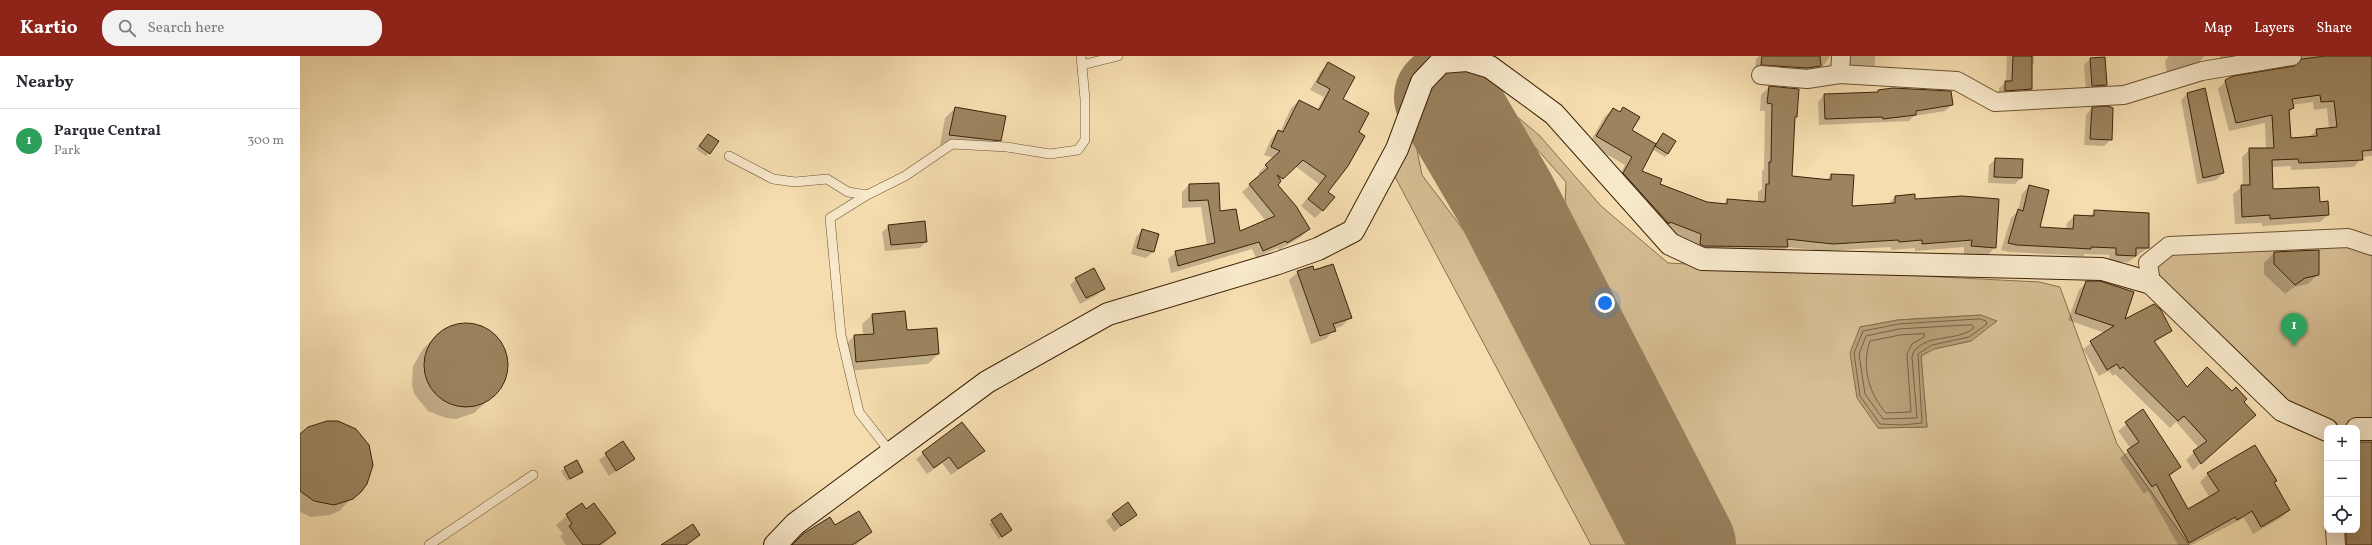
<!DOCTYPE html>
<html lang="en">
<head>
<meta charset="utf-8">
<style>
  body { margin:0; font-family:Vollkorn,serif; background:#f2f2f3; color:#2b2b33 }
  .controls { position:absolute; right:12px; bottom:12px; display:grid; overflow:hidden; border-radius:8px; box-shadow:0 4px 16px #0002 }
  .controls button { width:36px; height:36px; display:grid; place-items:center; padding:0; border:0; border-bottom:1px solid #e1e1e2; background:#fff; color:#2b2b33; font:20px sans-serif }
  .you { position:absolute; left:1305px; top:247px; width:14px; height:14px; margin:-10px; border:3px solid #fff; border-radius:50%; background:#1a73e8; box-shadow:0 0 0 6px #1a73e833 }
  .badge { display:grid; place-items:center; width:26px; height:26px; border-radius:50%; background:#8f2418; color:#fff; font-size:13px; font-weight:700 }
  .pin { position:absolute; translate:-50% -33px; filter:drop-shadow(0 1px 2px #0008) }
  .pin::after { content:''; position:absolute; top:21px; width:14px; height:12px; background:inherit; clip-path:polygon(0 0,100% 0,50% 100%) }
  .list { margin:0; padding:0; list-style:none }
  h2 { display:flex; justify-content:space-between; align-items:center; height:52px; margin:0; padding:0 16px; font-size:17px }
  h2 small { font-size:13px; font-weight:400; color:#7c7c81 }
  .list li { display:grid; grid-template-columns:26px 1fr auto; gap:12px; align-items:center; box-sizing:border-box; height:64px; padding:0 16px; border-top:1px solid #e1e1e2 }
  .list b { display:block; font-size:15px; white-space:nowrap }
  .list p { margin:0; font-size:13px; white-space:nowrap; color:#7c7c81 }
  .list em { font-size:13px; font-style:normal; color:#7c7c81 }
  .icon { flex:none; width:22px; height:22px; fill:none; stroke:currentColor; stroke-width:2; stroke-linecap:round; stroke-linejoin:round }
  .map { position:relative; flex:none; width:2072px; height:489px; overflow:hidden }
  header { display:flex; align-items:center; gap:24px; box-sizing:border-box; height:56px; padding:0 20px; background:#8f2418; color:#fff }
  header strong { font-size:19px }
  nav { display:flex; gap:22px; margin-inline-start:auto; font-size:14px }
  .search { width:280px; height:36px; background:#f2f2f3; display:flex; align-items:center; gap:10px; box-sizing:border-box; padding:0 14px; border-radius:16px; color:#7c7c81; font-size:15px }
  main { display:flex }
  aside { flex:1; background:#fff }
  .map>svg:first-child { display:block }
</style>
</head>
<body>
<header>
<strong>Kartio</strong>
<div class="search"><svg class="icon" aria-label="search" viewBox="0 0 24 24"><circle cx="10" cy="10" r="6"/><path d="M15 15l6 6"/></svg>Search here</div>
<nav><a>Map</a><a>Layers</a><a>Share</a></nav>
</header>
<main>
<aside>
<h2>Nearby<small></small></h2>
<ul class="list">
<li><span class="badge" style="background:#2e9e5b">1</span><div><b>Parque Central</b><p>Park</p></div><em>300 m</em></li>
</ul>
</aside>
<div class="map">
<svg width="2072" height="489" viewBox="0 0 2072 489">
  <rect width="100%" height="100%" fill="#f5ddaf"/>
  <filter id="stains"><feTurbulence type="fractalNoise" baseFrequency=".005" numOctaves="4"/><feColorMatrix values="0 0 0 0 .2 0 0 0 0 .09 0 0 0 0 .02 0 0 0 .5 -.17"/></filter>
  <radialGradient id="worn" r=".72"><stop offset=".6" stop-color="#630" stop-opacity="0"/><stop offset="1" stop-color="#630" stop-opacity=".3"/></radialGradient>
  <path fill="#d6bd93" stroke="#89704e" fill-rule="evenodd" d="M1145 29 1175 32 1203 49 1239 79 1301 150 1368 207 1739 226 1760 231 1817 388 1889 489H1416L1263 199 1266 126 1205 57 1160 33 1133 38 1123 59 1116 89 1122 119 1204 228 1214 235 1350 489H1291L1094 119 1124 37ZM1681 259 1671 285 1633 293 1621 300 1627 371 1578 372 1560 271 1598 264Z
    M1869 190H2072V373L2027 372 1982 354 1851 227 1848 207Z"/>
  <path fill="#b69e77" stroke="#856d4b" d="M1681 259 1697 265 1671 285 1634 293 1621 300 1627 371 1578 372 1557 342 1550 297 1560 271 1598 264Z"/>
  <path fill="#0003" fill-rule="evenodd" d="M1459 0H1530L1523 10H1519L1513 16 1455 15 1456 3Z
    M1541 0H1575V9L1568 15 1545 14Z
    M1707 0H1734V7L1731 10V33L1724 40 1699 41V32L1706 26Z
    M1869 0H1904V1L1898 7 1867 17 1865 5Z
    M1920 0H1965L1921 7Z
    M1990 0H2072V100L2062 101 2054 111 1991 114V110L1971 111 1972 134 2019 147 2028 159 2020 166 1962 170V167L1935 168 1933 138 1943 130 1942 101 1950 93H1966L1965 67 1929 75 1918 33 1926 25 1994 11 1995 7ZM2013 46 2014 54 2027 52 2029 73 2017 74 2009 81 1990 83 1988 57 1993 52 1992 49Z
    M1790 3 1806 29 1799 36H1786L1784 9Z
    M1028 8 1042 43 1023 154 1015 162 1001 150 1019 128 995 110 976 129 1009 173 1001 181 979 194 978 192 956 202 952 193 871 217 868 203 876 196 907 189 901 151 882 152V136L889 129 918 128 919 157 939 177 966 165 942 136 961 119 958 117 974 102 964 99 971 83 978 75 980 76 991 52 999 45 1017 54 1024 41 1010 34 1021 15Z
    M1469 31 1496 61 1494 63 1491 121 1526 124 1531 119 1551 151 1587 149 1595 141 1614 139 1615 144 1695 191 1688 199 1664 198V191L1615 195V192L1591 194V191L1525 195 1487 191 1479 199 1393 196 1394 186 1363 173 1316 125 1325 109 1289 88 1305 60 1313 53 1319 56 1323 52 1331 74 1368 98 1365 101 1352 93 1341 115 1359 129 1407 147 1424 148 1428 144 1458 147V136L1462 133V115L1464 113 1465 55H1460L1461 39Z
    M1579 35 1652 49 1645 55 1614 60 1609 65 1519 69 1518 46 1524 39 1576 37Z
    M1887 38 1923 117 1916 124 1897 128 1881 44Z
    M655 52 700 84 691 94 640 89 645 62Z
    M1792 52 1811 83 1804 90 1784 89 1786 59Z
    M408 79 409 97 406 100 396 93Z
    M1696 103 1722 121 1715 128 1688 127 1689 109Z
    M1729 130 1739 172 1766 173 1767 167 1774 160 1789 161 1795 155 1848 192 1828 206H1809V199L1785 198 1783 200 1709 196 1701 194 1711 162 1718 155 1722 138Z
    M589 170 626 185 620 192 585 195 582 176Z
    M842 174 853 196 846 202 831 198 836 181Z
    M1974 197 2018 218 2008 228 1994 231 1985 238 1964 218V207Z
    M998 216H1014L1050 262 1042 270 1034 273 1026 283 1011 288 989 224Z
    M776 223 803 233 797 239 780 248 770 229Z
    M1787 226 1823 265 1871 275 1854 287 1887 333 1943 346 1947 366 1893 414 1886 404 1899 392 1876 366 1870 372 1815 318 1813 320 1809 315 1799 320 1783 293 1805 277 1768 264 1779 234Z
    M604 256 606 276 638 298 628 308 547 315 544 290 554 280 563 279 562 268 572 259Z
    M173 268 191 276 203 291 207 311 205 320 195 338 174 357 156 363 146 362 128 355 115 339 112 330 113 310 123 293 136 280 153 270Z
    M1843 355 1880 411 1869 421 1888 455 1910 442 1900 426 1908 418 1975 425 1973 427 1989 454 1981 462 1953 478 1944 462 1891 489H1878L1848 435 1844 438 1820 402 1831 393 1818 375Z
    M662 367 683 395 651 419 642 407 627 418 616 403Z
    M47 369 63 381 71 399 72 409 66 428 39 455 30 459 11 461 0 456V379Z
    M323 386 333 402 309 420 299 404Z
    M2072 386V489H2039L2035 474H2057V387Z
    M277 405 282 416 267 425 261 415Z
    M281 448 315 477 302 489H266L260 480 263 478 256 469Z
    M701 459 711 474 699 483 689 468Z
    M813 459H835L814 476 806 465Z
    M535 471 571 476 556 489H493Z
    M399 479 387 489H363Z"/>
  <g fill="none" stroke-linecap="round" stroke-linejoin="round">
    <path stroke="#796040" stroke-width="1" d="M1680 263 1686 265 1687 268 1669 281 1632 289 1618 298 1622 367 1602 369 1580 368 1560 340 1554 297 1563 275 1599 268Z
      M1672 269 1674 272C1657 286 1629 277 1614 295L1612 301 1617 362 1583 363 1565 338 1559 298 1566 280 1599 273Z
      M1624 278V281L1612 288 1607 298 1611 356 1586 357C1569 338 1561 310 1570 285L1600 279Z"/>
    <path stroke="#98805c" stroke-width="104" d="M1146 41 1206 144 1384 489"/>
  </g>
  <path fill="#9c845f" stroke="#3c2309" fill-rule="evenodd" d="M1462 0H1520L1521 10 1507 12 1461 9Z
    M1713 0H1732V33L1705 35V25H1712Z
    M2025 0H2072V94L2062 95 2063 104 1999 107 1998 103 1972 104 1973 133 2019 131 2020 146 2028 145 2029 159 1970 163V159L1942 161 1941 129H1950L1949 92H1974L1972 59 1936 67 1925 24 1933 20 1994 10 2002 3ZM2020 39 2021 46 2034 45 2037 71 2016 73 2017 80 1991 82 1989 54 1994 52 1992 43Z
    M1805 1 1807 29 1792 30 1790 2Z
    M1028 6 1055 21 1043 43 1069 57 1059 76 1065 80 1048 110 1028 136 1035 141 1023 155 1008 143 1026 120 1003 104 983 123 977 119 981 125 978 129 996 150 1010 173 987 187 986 185 963 195 959 186 878 210 875 195 915 187 908 144 889 145V128L919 127 920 155 936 153 940 175 975 160 949 128 968 112 965 109 980 95 971 91 978 74 983 76 999 44 1019 54 1030 33 1017 26Z
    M1469 30 1499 33 1497 61H1495L1492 120 1531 124V118L1554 119 1552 150 1595 147V140L1615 138V143L1662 140 1699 143 1696 192 1671 190 1672 184 1622 188V184L1599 186 1598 184 1533 188 1487 183 1488 191 1404 190 1400 188 1401 178 1370 166 1369 168 1323 117 1332 101 1296 80 1313 52 1320 56 1323 51 1340 61 1332 74 1356 88 1342 115 1362 123 1360 128 1407 146 1427 148V143L1465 146 1466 128H1469V106H1471L1472 48 1467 47Z
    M1593 32 1651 35 1653 49 1616 55V59L1583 63 1582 61 1525 63 1524 38 1578 36V34Z
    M1905 32 1924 117 1903 122 1887 37Z
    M1808 50 1813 52 1812 84 1790 83 1792 51Z
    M655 51 706 60 701 85 649 79Z
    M1363 77 1376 85 1368 98 1355 90Z
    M408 78 419 85 410 98 399 90Z
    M1695 102 1723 103 1722 122 1694 121Z
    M1729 129 1749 134 1740 171 1773 173 1774 159 1794 160V154L1849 157V192H1836V200L1816 199V192L1791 191V193L1717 189 1708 187 1718 153 1723 155Z
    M625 165 627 186 591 189 588 169Z
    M842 173 859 178 854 196 837 192Z
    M2019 194V219L2005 222 1995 229 1974 208V196Z
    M1033 208 1052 262 1033 268 1036 275 1020 280 997 215 1013 210 1014 214Z
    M794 212 805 233 786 242 775 222Z
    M1786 225H1800L1834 236 1825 263 1854 248 1861 254 1872 275 1854 285 1887 331 1907 311 1932 335 1936 331 1947 343 1944 346 1956 359 1901 408 1893 395 1907 385 1884 360 1878 365 1823 311 1820 313 1817 308 1807 314 1790 285 1814 270 1775 257Z
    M605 255 607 274 637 272 639 298 556 306 554 279 574 278 572 258Z
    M124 309a42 42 0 1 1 84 0a42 42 0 1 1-84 0Z
    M1843 353 1881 411 1869 419 1888 453 1919 435 1907 417 1955 389 1977 425 1974 426 1990 454 1961 471 1952 455 1937 464 1935 461 1889 487 1856 428 1852 431 1827 394 1839 386 1825 366Z
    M27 365H38L56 373 69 389 73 409 67 428 61 436 53 443 34 449 14 445 0 435V378L8 371Z
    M662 366 685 395 658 413 649 401 634 412 622 396Z
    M323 385 335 403 316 415 305 397Z
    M2059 386H2072V489H2046V474H2057V387Z
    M277 404 283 416 270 423 264 411Z
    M828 446 837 459 821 470 812 458Z
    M282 447 286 453 294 447 316 477 299 489H283L269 470 272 468 266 458Z
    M559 455 572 476 552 489H492L503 478 530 461 535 469Z
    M701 457 712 474 702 481 691 464Z
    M393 468 400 479 386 489H361Z"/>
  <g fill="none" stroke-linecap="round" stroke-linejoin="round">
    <g stroke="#6a5232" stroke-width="10">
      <path id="service" d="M782 9 818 0
        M429 100 473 123 495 126 527 123 548 136 567 139
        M591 397 559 356 541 279 530 162 567 139 605 120 652 88 707 91 750 98 778 94 785 84V43L781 0
        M129 489 233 419"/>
    </g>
    <g stroke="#6a5232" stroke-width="20">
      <path id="minor" d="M1540 18 1541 0
        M1461 19 1507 23 1540 18 1657 25 1695 46 1824 39 1902 15 1992 0
        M1851 227 1848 207 1869 190 2048 182 2072 190
        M2035 474 2036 489"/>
    </g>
    <g stroke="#3c2309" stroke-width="24">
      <path id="secondary" d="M2057 373H2072
        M475 489 495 468 687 326 808 258 975 208 1018 193 1053 175 1097 93 1122 26 1141 6 1167 4 1190 11 1254 58 1370 188 1402 203 1802 213 1851 227 1982 354 2027 374"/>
    </g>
    <use href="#service" stroke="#f8e9cb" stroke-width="9"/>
    <use href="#minor" stroke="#f8e9cb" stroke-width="18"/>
    <use href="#secondary" stroke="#f8e9cb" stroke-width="22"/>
  </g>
  <rect width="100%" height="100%" filter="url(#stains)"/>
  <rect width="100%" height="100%" fill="url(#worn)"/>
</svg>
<div class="controls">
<button>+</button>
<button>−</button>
<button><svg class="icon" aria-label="locate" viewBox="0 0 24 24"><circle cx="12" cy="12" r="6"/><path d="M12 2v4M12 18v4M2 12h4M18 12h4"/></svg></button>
</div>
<div class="you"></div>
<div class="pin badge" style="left:1994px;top:290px;background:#2e9e5b">1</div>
</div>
</main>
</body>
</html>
